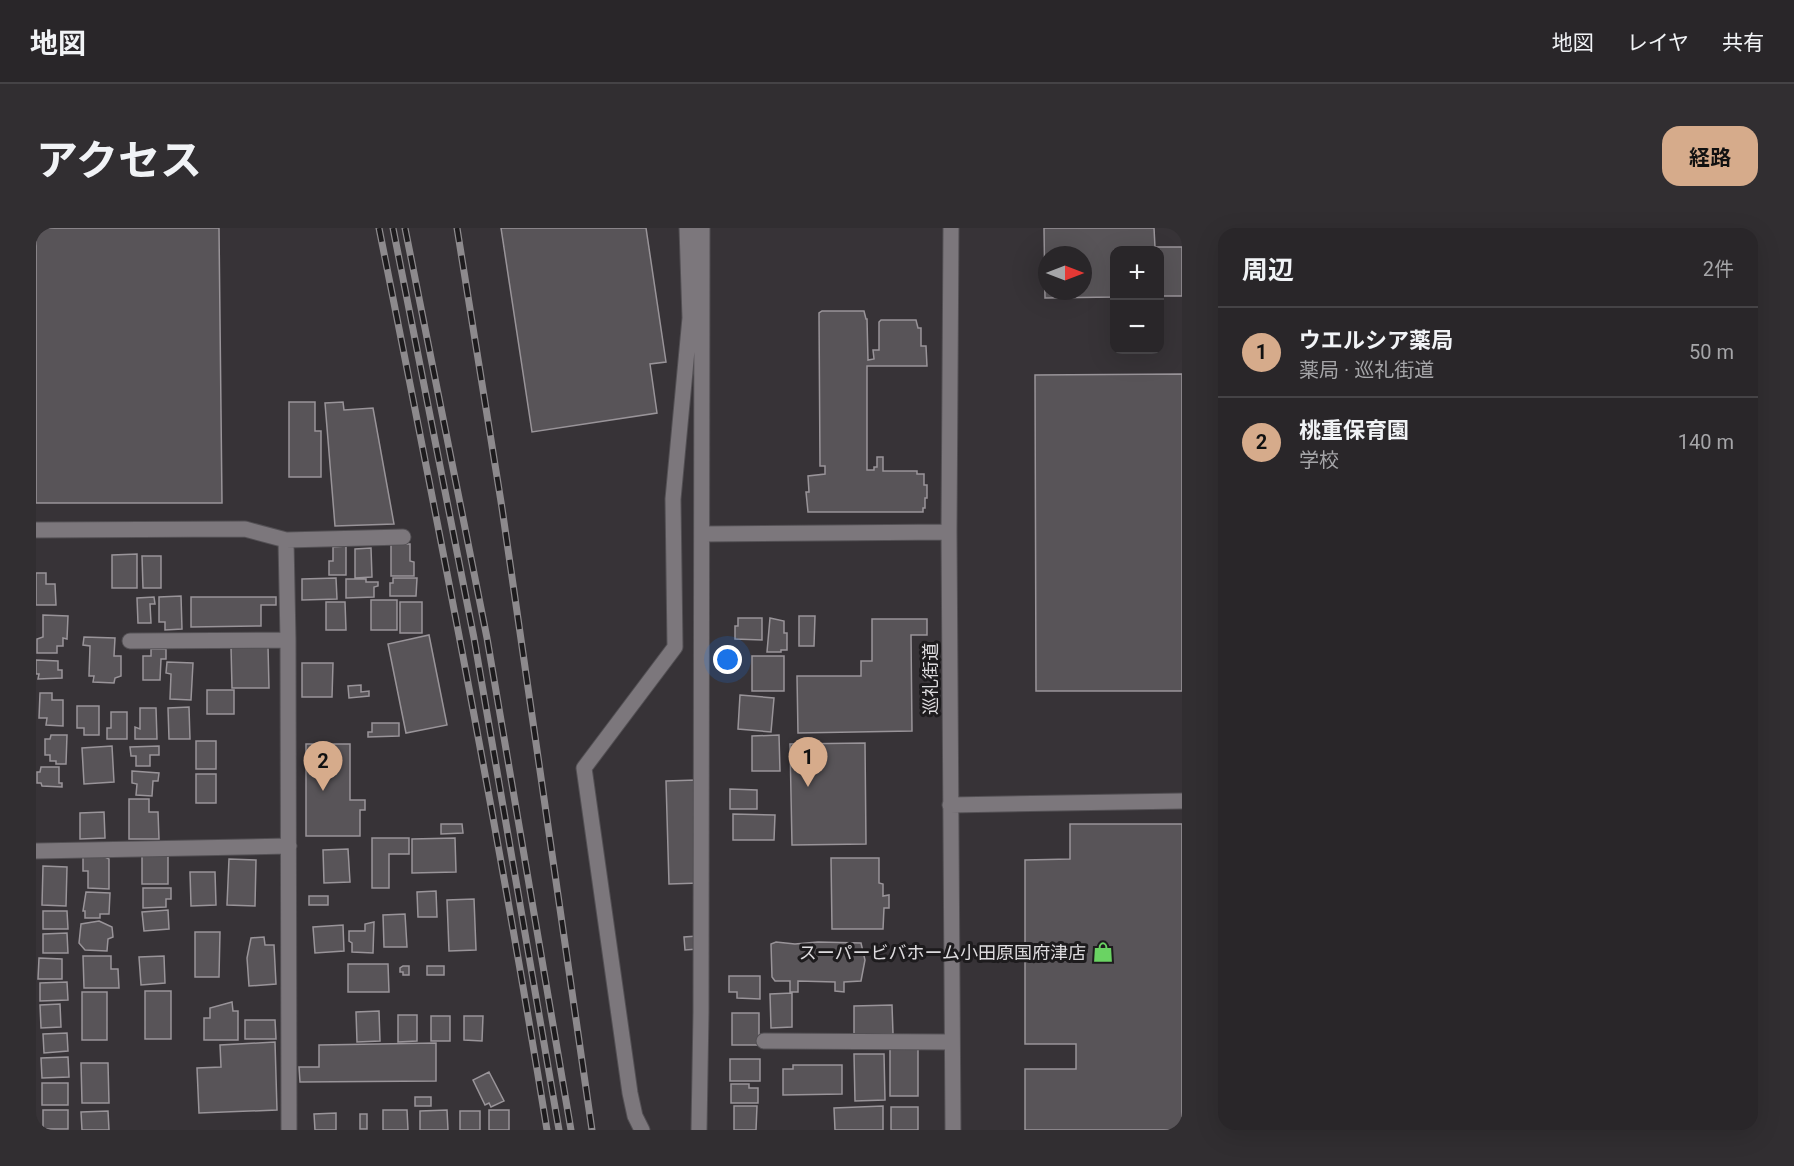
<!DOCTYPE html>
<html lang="ja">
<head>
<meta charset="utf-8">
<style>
  body { margin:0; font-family:Roboto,"Noto Sans JP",sans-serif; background:#312e31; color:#f1f3f6 }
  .controls { position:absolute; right:18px; top:18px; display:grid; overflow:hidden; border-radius:12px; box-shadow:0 6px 24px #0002 }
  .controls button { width:54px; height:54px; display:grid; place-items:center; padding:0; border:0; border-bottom:2px solid #454346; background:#292629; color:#f1f3f6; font:30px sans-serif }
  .compass { position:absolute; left:1002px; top:18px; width:54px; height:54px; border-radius:50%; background:#292629; box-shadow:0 6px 24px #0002; rotate:90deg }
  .you { position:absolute; left:692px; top:432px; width:21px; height:21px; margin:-15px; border:4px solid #fff; border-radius:50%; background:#1a73e8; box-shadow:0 0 0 9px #1a73e833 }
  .badge { display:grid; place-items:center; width:39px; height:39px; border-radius:50%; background:#d6ab8b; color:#111; font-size:20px; font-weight:700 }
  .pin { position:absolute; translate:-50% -50px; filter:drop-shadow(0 2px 3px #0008) }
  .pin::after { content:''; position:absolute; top:32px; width:21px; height:18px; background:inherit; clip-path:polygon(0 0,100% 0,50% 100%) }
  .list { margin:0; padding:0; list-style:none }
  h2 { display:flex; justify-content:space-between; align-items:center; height:78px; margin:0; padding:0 24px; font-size:26px }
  h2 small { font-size:20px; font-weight:400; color:#a5a5a8 }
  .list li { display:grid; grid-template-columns:39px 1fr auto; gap:18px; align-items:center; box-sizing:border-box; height:90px; padding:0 24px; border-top:2px solid #454346 }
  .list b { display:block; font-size:22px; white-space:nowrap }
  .list p { margin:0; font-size:20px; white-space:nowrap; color:#a5a5a8 }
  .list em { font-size:20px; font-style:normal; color:#a5a5a8 }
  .map { position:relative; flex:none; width:1146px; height:902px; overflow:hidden; border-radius:18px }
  header { display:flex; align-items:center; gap:36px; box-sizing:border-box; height:84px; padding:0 30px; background:#292629; border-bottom:2px solid #454346 }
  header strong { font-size:28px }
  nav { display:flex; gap:33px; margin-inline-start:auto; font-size:21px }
  .intro { display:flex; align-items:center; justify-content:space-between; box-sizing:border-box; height:144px; padding:0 36px }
  h1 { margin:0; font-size:42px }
  .button { padding:15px 27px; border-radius:18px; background:#d6ab8b; color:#111; font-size:21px; font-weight:700 }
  main { display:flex; gap:36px; padding:0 36px }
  aside { flex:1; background:#292629; border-radius:18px; box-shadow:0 6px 24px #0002 }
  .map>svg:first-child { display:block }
</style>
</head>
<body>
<header>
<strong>地図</strong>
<nav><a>地図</a><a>レイヤ</a><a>共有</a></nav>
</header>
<div class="intro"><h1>アクセス</h1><a class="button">経路</a></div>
<main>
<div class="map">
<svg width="1146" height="902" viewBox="0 0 1146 902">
  <rect width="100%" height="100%" fill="#373337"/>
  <path fill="#585458" stroke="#999499" stroke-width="1.5" fill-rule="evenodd" d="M0 0H183L186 275H0Z
    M465 0H610L630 134 614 136 621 185 496 204Z
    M1008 0H1118L1119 19H1146V68H1124V22H1078V69L1009 70ZM1011 27H1047V63H1011Z
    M786 83H828L830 91H831L832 132 838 131 837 122H843V94L845 92H880L882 100H885V118H890L891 138H831V242H838V239H841V229H847V243H881V246H888V257H891V270H889V280H887V284H772L770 264H773L772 248 789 246V238H784L783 85Z
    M1146 146V463H1000L999 147Z
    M253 174H279V203H285V249H253Z
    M307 174 308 182 337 180 358 296 299 298 289 175Z
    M355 316H374V333L378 334V348H355Z
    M310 318V347H293V333H297V319Z
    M335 320 336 349 319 350V321Z
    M101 326V360H76V327Z
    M106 328H125V360H107Z
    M0 345H10V356H19L20 377H0Z
    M300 350 301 371 266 372V351Z
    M357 350H381L380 368H354V355H357Z
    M310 351H330V354H342V358L338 359V369L310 370Z
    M145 368 146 401 129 402V394H123V369Z
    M118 369 119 376H114L115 395H102L101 370Z
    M155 369H240V377H225V398L155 399Z
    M335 372H361V402H335Z
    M290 374H309L310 402H290Z
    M364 374H386V405H364Z
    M7 387 32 388 31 411 27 410V418H21V425H1V411L7 409Z
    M763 388H779L778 418H763Z
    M702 390H726V412L699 411V398H702Z
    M734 390 748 393V405H751V422H745V424H731Z
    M836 391H891V407H875L876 503 762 505 761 448H825V433H836Z
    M393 407 411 497 370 505 352 416Z
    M48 409 79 410 78 428H85V448L79 450 78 455 57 454 58 448H53L54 418 47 417Z
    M232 418 233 460H196L195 419Z
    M115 421H130V431H125L124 452H107V428H115Z
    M716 428H748V463H716Z
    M0 432 22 433V442H26V450L2 451 3 446H0Z
    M131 434 157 435 155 472 134 471 135 446 130 445Z
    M266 435H297L296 469H266Z
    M325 457V464L333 463V468L313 470 312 458Z
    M171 462H198V486H171Z
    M4 465H16V472H27V498L10 497 11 490H3Z
    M704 467 738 470 735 504 702 501Z
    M41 478H63V507H48V500H41Z
    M153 479 154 511H133L132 480Z
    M104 480H120L121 511H99V499L104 501Z
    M75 484H91V511H71V500H75Z
    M336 495H363V508L332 509V504H336Z
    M15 507H31L30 536H20V533H14V527H9V511H14Z
    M743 507 744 543H716V508Z
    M160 513H180V541H160Z
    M829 515 830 616 756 617 754 516Z
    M270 516H314V572H329V582H324V608H270Z
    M76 518 78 554 48 556 46 520Z
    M123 518V527H114V538H100V528H95L94 519Z
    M5 539H23V555H26V559L6 558 5 555H1V544H4Z
    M96 543 123 545 122 553H117L116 568 100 567 101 556 96 555Z
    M160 546H180V575H160Z
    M660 552 664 655 633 656 630 553Z
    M694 561 721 562V581H694Z
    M93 571H113V584H122L123 611H93Z
    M68 584 69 610 44 611V585Z
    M697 586 739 587 738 612H697Z
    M405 596H426L427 605 405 606Z
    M1034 596H1146V902H989V841H1040V816H989V632L1034 631Z
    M336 610H373V626H353V660H336Z
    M419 610 420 644 376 645V611Z
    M312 621 314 654 288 655 287 622Z
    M106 627H132V656H106Z
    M47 629H69L73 631V661L52 660V643H47Z
    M795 630H843V655L847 656V668L853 667V680H848L847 701H796Z
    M193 631 220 632 219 678 191 677Z
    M7 638 31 639 30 678 6 677Z
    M154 644H179L180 677 155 678Z
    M107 660H135V671H130V679L107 680Z
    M400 663 401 689H382L381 664Z
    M50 664 74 665 73 686H64V690H49V683H47Z
    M273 668H292V677H273Z
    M438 671 440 722 413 723 411 672Z
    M132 682 133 701 108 703 106 684Z
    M7 683H31L32 701H7Z
    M369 686 371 719H348L347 687Z
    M63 693 76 699 77 709 72 711 71 723 49 722 43 715 45 696Z
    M338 694 337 725 316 724V715L313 713V703H329V696Z
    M307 697 308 723 279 725 277 699Z
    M159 704H184L183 749H159Z
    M31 705 32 725H7V706Z
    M661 708 662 721 649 722 648 709Z
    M228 709 229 717H238L240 756 213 758 211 730 215 710Z
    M740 714 759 716 782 714 825 715 829 732 825 753 808 754V764L799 763V754L762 753V764H754V753H739L736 749 735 716Z
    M47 728H75V741H82L83 760H48Z
    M128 728 129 755 105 757 103 729Z
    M3 730 26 731V751H2Z
    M312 736H352L353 764H312Z
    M367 738H373V747H367V744H364V740Z
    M391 738H408V747H391Z
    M693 748H724V771L701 770V764H693Z
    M31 754 32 772 4 773V755Z
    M109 763H135V811H109Z
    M46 764H71V812H46Z
    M756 765V799L735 800 734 766Z
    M196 774 197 783H202V812H168V790H174V780Z
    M24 776 25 799 5 800 4 777Z
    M856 777 857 806 818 807V778Z
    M343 783 344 813 321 814 320 784Z
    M696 785H723V817H696Z
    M362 787H381V813L362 814Z
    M395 788H414V813H395Z
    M428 788H447L446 813 428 812Z
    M209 792H239L240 811H209Z
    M31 805 32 823 8 825 7 806Z
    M239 814 241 882 163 885 161 840 185 839 184 817Z
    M400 815V853L264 854 263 839H283V817Z
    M854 820H882V868H854Z
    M818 826H848L849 872 819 873Z
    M32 829 33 849 6 850 5 830Z
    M694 831H724V853H694Z
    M45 835H72L73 875H46Z
    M757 837H806V866L747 867V841H757Z
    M453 844 468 873 455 879 453 875 449 877 437 852Z
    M6 855H32V877H6Z
    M695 856H713V860H722V875H695Z
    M379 869H395V878H379Z
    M698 878H721L720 902H698Z
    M847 878V902H799L798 880Z
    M855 879H882V902H855Z
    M7 882H32V901H7Z
    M347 882H371L372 902H347Z
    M411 882 412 902H384V883Z
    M453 882H473V902H453Z
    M72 883 73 902H46L45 884Z
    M424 883H444V902H424Z
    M300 885V902H279L278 886Z
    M324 886H331V901H324Z"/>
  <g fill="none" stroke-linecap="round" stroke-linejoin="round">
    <g stroke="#535054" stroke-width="17">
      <path id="minor" d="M915 0 913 304 917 902
        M0 302 209 301 250 312 252 412 253 902
        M667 306 913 304
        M250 312 367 309
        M94 413 252 412
        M914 577 1146 573
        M0 623 253 618
        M728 813 916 814
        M606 902 599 888 594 865 548 540 639 419 637 271 654 90 651 0
        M663 902 665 784 666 0"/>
    </g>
    <use href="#minor" stroke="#7c777c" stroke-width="15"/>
    <g stroke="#8d8a8d" stroke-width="7">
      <path id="rail" d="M343 0C403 300 462 600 511 902
        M357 0 438 410 523 902
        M369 0 451 410 535 902
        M421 0 466 280 556 902"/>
    </g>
    <use href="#rail" stroke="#1d1b1d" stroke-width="4.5" stroke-dasharray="14" stroke-linecap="butt"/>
  </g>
  <defs>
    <g id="shop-bare" transform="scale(1.62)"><path d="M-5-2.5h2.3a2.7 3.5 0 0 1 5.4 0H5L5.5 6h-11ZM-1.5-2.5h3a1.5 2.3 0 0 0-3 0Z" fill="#6ad363" stroke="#1d1b1d" stroke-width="2.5" paint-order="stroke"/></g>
  </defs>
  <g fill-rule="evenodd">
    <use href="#shop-bare" x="1067" y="724"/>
  </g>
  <g text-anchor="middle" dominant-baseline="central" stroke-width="6" stroke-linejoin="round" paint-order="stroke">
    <g font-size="18" fill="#dddbde" stroke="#1d1b1d">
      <text transform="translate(894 451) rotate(-90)">巡礼街道</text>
    </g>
    <g font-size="18" fill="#dddbde" stroke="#1d1b1d" text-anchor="end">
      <text x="1050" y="724">スーパービバホーム小田原国府津店</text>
    </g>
  </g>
</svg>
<div class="controls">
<button>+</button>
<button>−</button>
</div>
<svg class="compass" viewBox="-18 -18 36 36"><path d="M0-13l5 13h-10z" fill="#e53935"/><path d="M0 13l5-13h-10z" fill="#a5a5a8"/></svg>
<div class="you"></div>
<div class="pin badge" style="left:772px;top:559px">1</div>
<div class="pin badge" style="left:287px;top:563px">2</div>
</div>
<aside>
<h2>周辺<small>2件</small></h2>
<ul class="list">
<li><span class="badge">1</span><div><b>ウエルシア薬局</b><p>薬局 · 巡礼街道</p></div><em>50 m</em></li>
<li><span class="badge">2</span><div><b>桃重保育園</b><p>学校</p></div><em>140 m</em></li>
</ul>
</aside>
</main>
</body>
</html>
